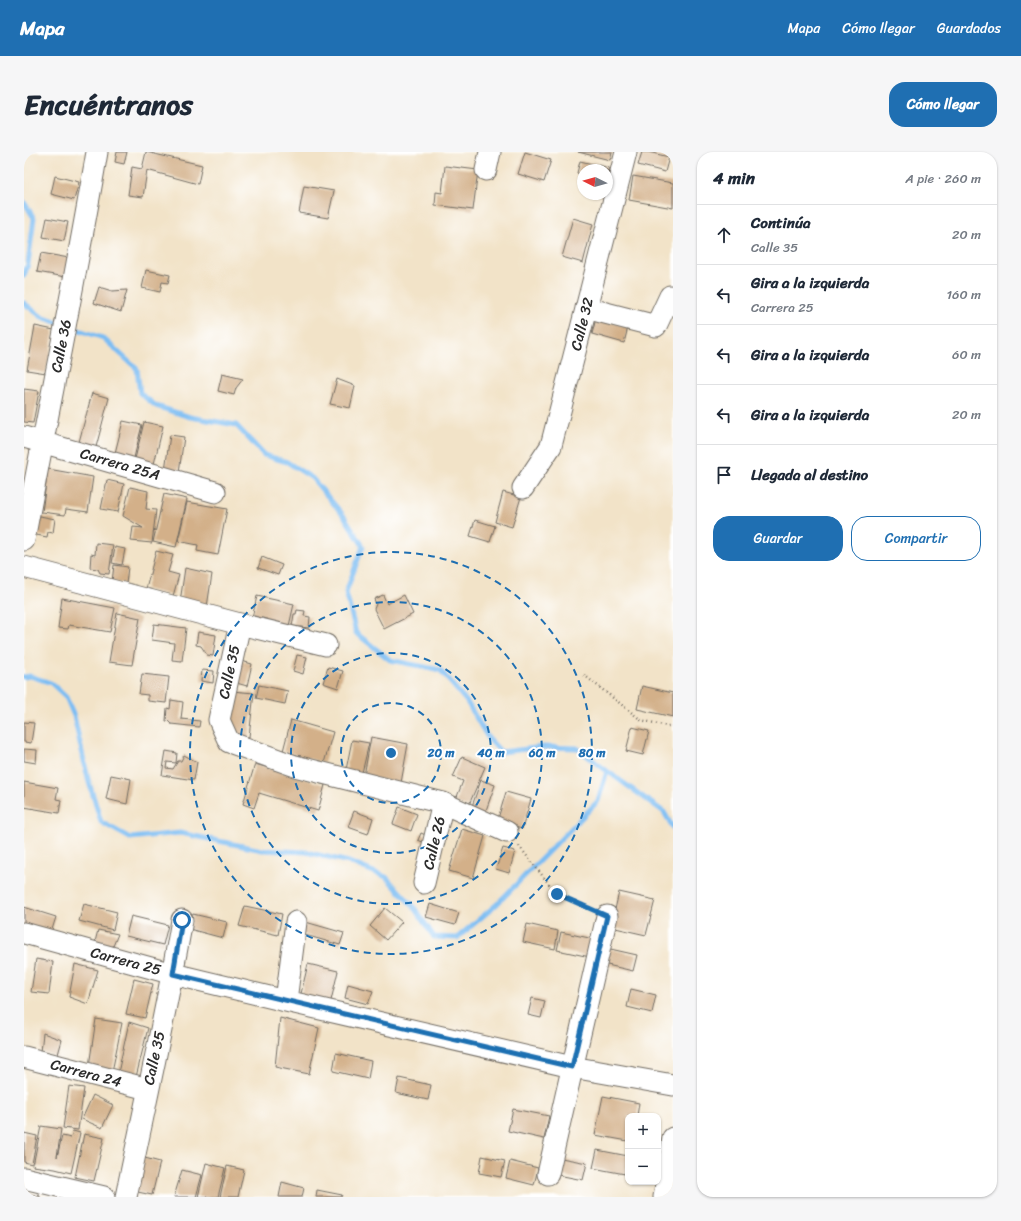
<!DOCTYPE html>
<html lang="es">
<head>
<meta charset="utf-8">
<style>
  body { margin:0; font-family:Sriracha,sans-serif; background:#f6f6f7; color:#1f2937 }
  .controls { position:absolute; right:12px; bottom:12px; display:grid; overflow:hidden; border-radius:8px; box-shadow:0 1px 3px #0004 }
  .controls button { width:36px; height:36px; display:grid; place-items:center; padding:0; border:0; border-bottom:1px solid #e0e1e3; background:#fff; color:#1f2937; font:20px sans-serif }
  .compass { position:absolute; left:553px; top:12px; width:36px; height:36px; border-radius:50%; background:#fff; box-shadow:0 1px 3px #0004; rotate:275deg }
  .stop { position:absolute; width:12px; height:12px; margin:-9px; border:3px solid #1f6fb2; border-radius:50%; background:#fff }
  .stop.end { background:#1f6fb2; border-color:#fff; box-shadow:0 1px 4px #0008 }
  .list { margin:0; padding:0; list-style:none }
  h2 { display:flex; justify-content:space-between; align-items:center; height:52px; margin:0; padding:0 16px; font-size:17px }
  h2 small { font-size:13px; font-weight:400; color:#747a83 }
  .list li { display:grid; grid-template-columns:26px 1fr auto; gap:12px; align-items:center; box-sizing:border-box; height:60px; padding:0 16px; border-top:1px solid #e0e1e3 }
  .list b { display:block; font-size:15px; white-space:nowrap }
  .list p { margin:0; font-size:13px; white-space:nowrap; color:#747a83 }
  .list em { font-size:13px; font-style:normal; color:#747a83 }
  .actions { display:flex; gap:8px; padding:12px 16px }
  .actions a { flex:1; padding:9px 0; border:1px solid #1f6fb2; border-radius:16px; text-align:center; font-size:14px; color:#1f6fb2 }
  .actions .main { background:#1f6fb2; color:#fff }
  .icon { flex:none; width:22px; height:22px; fill:none; stroke:currentColor; stroke-width:2; stroke-linecap:round; stroke-linejoin:round }
  .map { position:relative; flex:none; width:649px; height:1045px; overflow:hidden; border-radius:16px }
  header { display:flex; align-items:center; gap:24px; box-sizing:border-box; height:56px; padding:0 20px; background:#1f6fb2; color:#fff }
  header strong { font-size:19px }
  nav { display:flex; gap:22px; margin-inline-start:auto; font-size:14px }
  .intro { display:flex; align-items:center; justify-content:space-between; box-sizing:border-box; height:96px; padding:0 24px }
  h1 { margin:0; font-size:28px }
  .button { padding:10px 18px; border-radius:16px; background:#1f6fb2; color:#fff; font-size:14px; font-weight:700 }
  main { display:flex; gap:24px; padding:0 24px }
  aside { flex:1; background:#fff; border-radius:16px; box-shadow:0 1px 3px #0004 }
  .map>svg:first-child { display:block }
</style>
</head>
<body>
<header>
<strong>Mapa</strong>
<nav><a>Mapa</a><a>Cómo llegar</a><a>Guardados</a></nav>
</header>
<div class="intro"><h1>Encuéntranos</h1><a class="button">Cómo llegar</a></div>
<main>
<div class="map">
<svg width="649" height="1045" viewBox="0 0 649 1045">
  <rect width="100%" height="100%" fill="#fff"/>
  <filter id="ink" filterUnits="userSpaceOnUse"><feTurbulence type="fractalNoise" baseFrequency=".025" numOctaves="2"/><feDisplacementMap in="SourceGraphic" scale="8" xChannelSelector="R" yChannelSelector="G"/><feConvolveMatrix kernelMatrix="1 2 1 2 8 2 1 2 1" color-interpolation-filters="sRGB"/></filter>
  <filter id="wash" filterUnits="userSpaceOnUse"><feTurbulence type="fractalNoise" baseFrequency=".012" numOctaves="4" result="noise"/><feDisplacementMap in="SourceGraphic" scale="16" xChannelSelector="R" yChannelSelector="G"/><feGaussianBlur stdDeviation="0.9" result="paint"/><feColorMatrix in="noise" values="0 0 0 0 0 0 0 0 0 0 0 0 0 0 0 0 0 1.4 0 .05"/><feComposite in="paint" operator="in"/></filter>
  <g filter="url(#wash)">
    <rect width="100%" height="100%" fill="#f2e3c8"/>
    <g fill="none" stroke-linecap="round" stroke-linejoin="round">
      <path stroke="#7ebef3" stroke-width="5" d="M0 50 10 66 4 112 0 124
        M0 151 18 165 37 172
        M46 175 79 186 113 217 116 241 132 254 166 265 212 273 240 303 263 310 288 326 320 364 339 394 322 440 332 481 366 508 416 518 443 550 464 586 477 600 520 595 553 596 583 619 640 660 649 676
        M0 525 6 524 27 531 42 545 50 564 64 627 77 670 106 686 156 681 238 698 282 700 325 710 362 725 389 754 410 785 433 786 472 753 574 649 583 619"/>
    </g>
    <g id="blocks">
      <path fill="#d3b089" d="M93 0H103L100 12 91 10Z
        M122 0 178 13 174 32 123 18 119 45 104 43 108 15 118 17Z
        M501 0 527 8 520 30 494 22Z
        M554 0H588L586 8Z
        M618 0H624L645 5 641 20 614 13Z
        M556 9 585 16 584 23 583 18H559V23L553 21Z
        M421 14 454 18 449 58 411 53 412 40 418 41Z
        M31 24 55 30 50 48 27 42Z
        M609 24 649 31V56L605 48Z
        M280 34 310 39 304 66 275 61Z
        M23 66 44 70 40 89 19 85Z
        M549 66 569 72 559 111 538 105Z
        M17 101 45 106 42 125 13 120Z
        M122 118 146 123 144 131 138 130 136 140 118 136Z
        M75 135 88 139 103 138 97 160 70 151Z
        M572 166 604 175 600 191 568 182Z
        M11 174 30 178 22 221 3 218Z
        M198 222 219 227 212 236 210 243 194 239Z
        M313 227 331 234 326 256 306 252Z
        M0 237 15 239 9 271 0 270Z
        M68 241 85 246 72 295 55 290Z
        M99 269 118 273 110 306 91 301Z
        M120 270 139 274 130 312 111 307Z
        M146 283 160 285 155 320 141 318Z
        M24 317 69 325 64 360 42 357 41 363 18 360Z
        M83 328 100 332 94 360 77 357Z
        M106 335 124 339 122 357 132 358 128 391 107 389 109 375 119 376 99 364Z
        M479 340 497 345 488 375 471 370Z
        M140 342 163 347 152 395 129 390Z
        M163 350 203 357 194 403 173 399 174 393 154 389Z
        M11 363 31 367 29 381 24 380 23 385 7 382Z
        M451 368 471 374 466 390 446 384Z
        M72 391 89 393 85 422 76 421 74 417 66 416 67 402 71 403Z
        M91 395 101 397 98 413 88 411Z
        M132 399 149 403 144 420 155 423 149 444 122 437Z
        M238 405 258 413 254 423 234 416Z
        M90 413 104 415 102 432 88 430Z
        M161 416 188 422 183 455 156 450Z
        M359 443 363 452 380 443 389 462 360 477 350 457 352 452 350 447Z
        M233 444 270 452 265 474 228 466Z
        M38 446 91 456 86 480 45 473 44 477 34 476Z
        M273 458 281 459 280 464 286 465 285 476 268 474 270 462H272Z
        M93 461 116 466 108 513 85 510Z
        M130 472 162 476 158 509 148 508 150 491 128 488Z
        M174 480 192 483 189 504 183 503 177 494 172 493Z
        M273 503 283 505 279 522 269 519Z
        M214 508 228 512 223 534 209 530Z
        M304 515 319 519 314 536 299 531Z
        M178 518 190 519 189 531 177 529Z
        M118 522 145 525 142 551 124 549V543L115 542Z
        M235 533 264 539 261 552 232 546Z
        M618 534 649 541V565L613 557Z
        M208 539 230 541 225 585 204 583Z
        M147 548 159 550 157 567 176 569 175 575 147 572 144 569H142L143 556 146 557Z
        M267 568 309 580 300 611 259 599Z
        M0 570 10 571 7 591 0 590Z
        M608 575 625 579 619 603 602 599Z
        M347 585 384 592 377 631 340 624Z
        M328 588 345 591 338 621 322 618Z
        M0 597 13 598 12 611 0 609Z
        M142 599 153 601 152 611 143 610 142 616 149 617 154 609H157L160 603 173 610 170 628 138 623Z
        M438 605 461 615 444 655 431 650 439 629 429 625Z
        M231 612 301 633 294 659 235 641 230 656 219 652Z
        M87 623 107 627 103 652 82 647Z
        M457 628 471 633 460 664 446 660Z
        M0 630 34 636 32 647 37 648 35 661 0 655Z
        M482 640 507 647 498 677 473 670Z
        M375 655 393 662 387 679 369 672Z
        M330 659 349 666 344 682 324 675Z
        M438 677 461 684 449 726 425 719Z
        M397 681 406 685 403 692 394 688Z
        M479 696 491 699 485 721 472 717Z
        M595 740 631 748 622 783 587 775Z
        M60 752 93 760 89 778 55 769Z
        M406 752 435 761 431 773 402 765Z
        M221 754 258 762 254 783 215 774Z
        M0 755 32 765 26 784 0 777Z
        M361 756 378 770 362 788 346 774Z
        M169 762 203 770 199 786 165 777Z
        M107 764 144 773 139 793 102 784Z
        M278 769 320 781 316 793 274 781Z
        M503 772 534 779 531 797 499 790Z
        M74 778 94 782 87 799 70 794Z
        M537 780 570 787 566 805 533 798Z
        M582 796 613 803 609 819 579 812Z
        M12 807 29 810 25 842 7 840Z
        M51 812 74 818 64 852 45 845Z
        M284 812 314 819 305 857 275 850Z
        M110 827 129 832 121 866 102 862Z
        M324 832 349 839 344 852 321 846Z
        M607 837 632 843 628 861 603 855Z
        M508 846 521 849 517 866 504 863Z
        M256 866 295 876 285 922 251 915Z
        M72 867 98 871 88 920 65 914Z
        M105 870 124 876 112 925 94 921Z
        M19 881 38 888 33 906 17 900Z
        M312 901 347 909 344 927 309 919Z
        M375 926 407 933 404 948 372 941Z
        M45 934 60 936 54 978 39 976Z
        M69 943 89 953 78 976 58 967Z
        M579 944 615 951 613 964H604V989L571 983Z
        M489 957 525 964 520 987 484 979Z
        M17 974 37 977 33 1005 38 984 47 986 49 979 56 981 47 1021 31 1017 9 1014Z
        M0 981 13 984 8 1012 0 1010Z
        M60 982 80 986 70 1029 51 1025Z
        M573 998 604 1004 601 1022 569 1016Z
        M458 1004 481 1009 477 1025 455 1021Z
        M117 1005 136 1010 128 1043 109 1039Z
        M532 1005 563 1011 559 1028 529 1022Z
        M486 1009 514 1016 510 1033 482 1026Z
        M182 1011 201 1016 194 1045H174Z
        M203 1014 220 1018 214 1045H196Z
        M158 1018 178 1023 172 1045H150Z
        M258 1030 280 1036 278 1045H255Z
        M293 1038 318 1043 317 1045H292Z
        M0 1041 16 1044V1045H0Z"/>
    </g>
  </g>
  <g filter="url(#ink)">
    <use href="#blocks" fill-opacity="0" stroke="#716b62" stroke-width="1"/>
    <g fill="none" stroke-linecap="round" stroke-linejoin="round">
      <g stroke="#716b62" stroke-width="23">
        <path id="minor" d="M462 18 466 0
          M562 156 632 174 646 144 649 145
          M0 285 191 340
          M499 336 527 294 602 0
          M0 388C24 259 51 130 73 0
          M0 415 216 472 302 493
          M216 472 195 568 205 590 271 614 419 651 483 680
          M400 731 419 651
          M0 781 149 822 262 849 548 915 649 933
          M262 849 272 770
          M0 905 124 937
          M524 1022 583 764
          M0 1026 80 1045
          M102 1045C121 953 142 861 158 768
          M640 1045 649 986"/>
      </g>
      <path stroke="#716b62" stroke-width="2.5" stroke-dasharray="1 3" stroke-linecap="butt" d="M560 523 617 568 643 574H649
        M495 694 533 742 566 756"/>
      <use href="#minor" stroke="#fff" stroke-width="21"/>
    </g>
  </g>
  <g fill="none" stroke-linecap="round" stroke-linejoin="round" filter="url(#ink)">
    <path stroke="#1f6fb2" stroke-width="5" d="M158 768 149 822 548 915 583 764 533 742"/>
  </g>
  <g fill="none" stroke="#1f6fb2" stroke-width="2" stroke-dasharray="7 5">
    <circle cx="367" cy="601" r="50"/>
    <circle cx="367" cy="601" r="100"/>
    <circle cx="367" cy="601" r="151"/>
    <circle cx="367" cy="601" r="201"/>
  </g>
  <g text-anchor="middle" dominant-baseline="central" stroke-width="4" stroke-linejoin="round" paint-order="stroke">
    <g font-size="15" fill="#2b2b2b" stroke="#fff">
      <text transform="translate(558 172) rotate(-76)">Calle 32</text>
      <text transform="translate(37 194) rotate(-79)">Calle 36</text>
      <text transform="translate(96 312) rotate(16)">Carrera 25A</text>
      <text transform="translate(205 520) rotate(-78)">Calle 35</text>
      <text transform="translate(410 691) rotate(-77)">Calle 26</text>
      <text transform="translate(102 809) rotate(15)">Carrera 25</text>
      <text transform="translate(130 906) rotate(-78)">Calle 35</text>
      <text transform="translate(62 921) rotate(15)">Carrera 24</text>
    </g>
  </g>
  <circle cx="367" cy="601" r="6" fill="#1f6fb2" stroke="#fff" stroke-width="2"/>
  <g font-size="12" text-anchor="middle" font-weight="bold" fill="#1f6fb2" stroke="#fff" stroke-width="4" stroke-linejoin="round" paint-order="stroke">
    <text x="417" y="605">20 m</text>
    <text x="467" y="605">40 m</text>
    <text x="518" y="605">60 m</text>
    <text x="568" y="605">80 m</text>
  </g>
</svg>
<div class="controls">
<button>+</button>
<button>−</button>
</div>
<svg class="compass" viewBox="-18 -18 36 36"><path d="M0-13l5 13h-10z" fill="#e53935"/><path d="M0 13l5-13h-10z" fill="#747a83"/></svg>
<div class="stop" style="left:158px;top:768px"></div>
<div class="stop end" style="left:533px;top:742px"></div>
</div>
<aside>
<h2>4 min<small>A pie · 260 m</small></h2>
<ul class="list">
<li><svg class="icon" aria-label="ahead" viewBox="0 0 24 24"><path d="M12 20V5M6 11l6-6 6 6"/></svg><div><b>Continúa</b><p>Calle 35</p></div><em>20 m</em></li>
<li><svg class="icon" aria-label="left" viewBox="0 0 24 24"><path d="M17 20v-9H6M10 6l-5 5 5 5"/></svg><div><b>Gira a la izquierda</b><p>Carrera 25</p></div><em>160 m</em></li>
<li><svg class="icon" aria-label="left" viewBox="0 0 24 24"><path d="M17 20v-9H6M10 6l-5 5 5 5"/></svg><div><b>Gira a la izquierda</b></div><em>60 m</em></li>
<li><svg class="icon" aria-label="left" viewBox="0 0 24 24"><path d="M17 20v-9H6M10 6l-5 5 5 5"/></svg><div><b>Gira a la izquierda</b></div><em>20 m</em></li>
<li><svg class="icon" aria-label="arrive" viewBox="0 0 24 24"><path d="M6 21V4h12l-3 4 3 4H6"/></svg><div><b>Llegada al destino</b></div></li>
</ul>
<div class="actions"><a class="main">Guardar</a><a>Compartir</a></div>
</aside>
</main>
</body>
</html>
